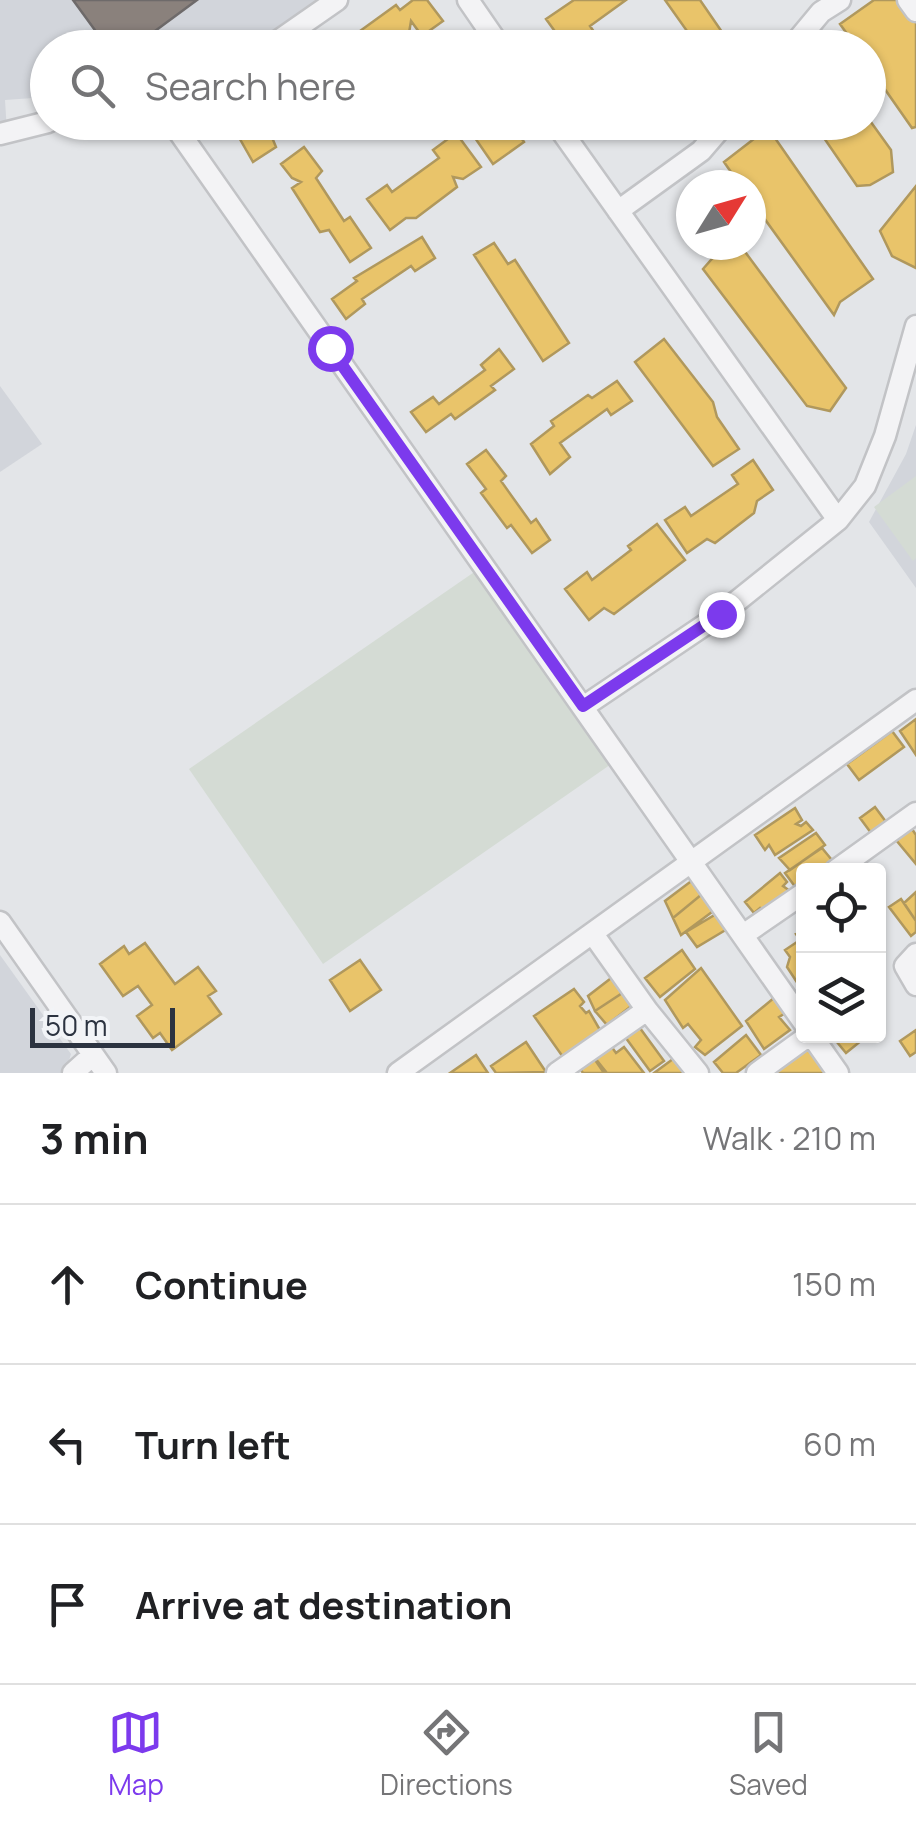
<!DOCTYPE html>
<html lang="en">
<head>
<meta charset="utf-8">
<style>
  body { margin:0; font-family:Manrope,sans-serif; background:#f2f2f2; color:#202124 }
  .controls { position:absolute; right:30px; bottom:30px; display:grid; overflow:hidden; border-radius:10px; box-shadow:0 2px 8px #0004 }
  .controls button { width:90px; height:90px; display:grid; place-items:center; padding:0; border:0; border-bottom:2px solid #e0e0e0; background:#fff; color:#202124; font:50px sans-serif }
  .compass { position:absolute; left:676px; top:170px; width:90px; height:90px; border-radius:50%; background:#fff; box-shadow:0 2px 8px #0004; rotate:53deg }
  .scale { position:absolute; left:30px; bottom:25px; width:145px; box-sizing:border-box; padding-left:10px; border:5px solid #2c3340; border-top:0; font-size:28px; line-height:35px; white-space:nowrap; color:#2c3340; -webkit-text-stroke:8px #f2f4f7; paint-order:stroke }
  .stop { position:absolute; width:30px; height:30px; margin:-22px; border:8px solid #7c3aed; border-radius:50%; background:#fff }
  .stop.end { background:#7c3aed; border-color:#fff; box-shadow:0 2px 10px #0008 }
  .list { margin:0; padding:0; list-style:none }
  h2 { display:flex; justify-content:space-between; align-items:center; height:130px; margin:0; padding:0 40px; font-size:42px }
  h2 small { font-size:32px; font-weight:400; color:#757577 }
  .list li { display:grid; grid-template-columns:65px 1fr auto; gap:30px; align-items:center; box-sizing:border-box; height:160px; padding:0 40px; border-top:2px solid #e0e0e0 }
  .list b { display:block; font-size:38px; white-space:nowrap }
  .list em { font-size:32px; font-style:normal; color:#757577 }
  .icon { flex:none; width:55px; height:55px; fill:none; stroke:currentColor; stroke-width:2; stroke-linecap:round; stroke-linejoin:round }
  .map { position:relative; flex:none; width:916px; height:1073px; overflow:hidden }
  .search { position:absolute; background:#fff; box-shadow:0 2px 8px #0004; left:30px; right:30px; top:30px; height:110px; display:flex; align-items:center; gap:25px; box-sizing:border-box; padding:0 35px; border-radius:55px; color:#757577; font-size:38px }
  .sheet { height:610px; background:#fff }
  nav { display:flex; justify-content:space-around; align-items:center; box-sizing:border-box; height:140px; border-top:2px solid #e0e0e0; background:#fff; font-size:28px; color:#757577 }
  nav a { display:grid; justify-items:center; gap:5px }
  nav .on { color:#7c3aed }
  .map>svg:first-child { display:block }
</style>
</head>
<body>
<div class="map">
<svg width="916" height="1073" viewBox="0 0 916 1073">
  <rect width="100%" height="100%" fill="#e3e5e8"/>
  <path fill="#d2d5db" d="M0 0H317L251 47 48 48 47 97 5 100 7 132 0 134Z
    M0 386 42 444 0 472Z
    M916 425V588L869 522 906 454Z
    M0 955 71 1054 67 1067 60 1073H0Z"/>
  <path fill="#d4dbd4" d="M916 476V558L913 561 874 507Z
    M483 566 617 760 323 964 189 769Z"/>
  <path fill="#e9c46a" stroke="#b0985d" stroke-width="2.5" d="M413 0H427L443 21 422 36 411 21 409 33 392 48H345L362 41 360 31 396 5 400 10Z
    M574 0H626L590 26 605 48H567L546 19Z
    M665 0H700L733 48H694L697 45Z
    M874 0H900L916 23V127L912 128 868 65V48H857L840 24Z
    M868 118 891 150 893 172 870 185 857 186 813 122H868Z
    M236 122H288L271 135 276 147 253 162 232 125Z
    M464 122H511L524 142 493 164Z
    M768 128 873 279 840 302 834 315 751 200V185H740L724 162Z
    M456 133 481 167 463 179 453 177 457 187 416 218H406L390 230 367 199 387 185 392 192 439 158 433 150Z
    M304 147 322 171 316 178 344 221 350 217 371 248 350 262 329 230 320 232 292 188 301 182 292 178 281 164Z
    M916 186V268L892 256 880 231Z
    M422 237 435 258 415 271 411 266 362 299 365 304 346 319 332 299 357 281 354 278Z
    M494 243 508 264 515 260 569 343 543 361 474 255Z
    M724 245H740L846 388 830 411 807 406 703 269Z
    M664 339 713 402 717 417 739 449 713 466 635 362Z
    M499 349 514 369 491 386 495 390 455 419 451 414 426 432 411 412 433 397 439 404 485 370 481 365Z
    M617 381 632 401 611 415 607 409 560 443 570 457 550 474 531 444 554 426 551 421 588 395 592 398Z
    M486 450 506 476 501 481 531 523 536 519 550 540 532 553 511 525 507 528 481 493 486 489 467 464Z
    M753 460 773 490 757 501 754 513 715 543 707 539 687 553 665 520 685 507 691 516 738 484 732 475Z
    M657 524 685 560 614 614 604 608 589 620 565 589 587 572 592 580 631 550 628 546Z
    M916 719V755L900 731Z
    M892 731 904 747 859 780 847 764Z
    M875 807 892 830 877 841 860 818Z
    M795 808 802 820 796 824 801 826 806 822 813 830 775 855 769 845 765 850 755 835Z
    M912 829 916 835V864L896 840Z
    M816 833 825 845 790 870 779 858Z
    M822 848 836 865 828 871H804V888L799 892 785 873Z
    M780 873 787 882 783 886 790 891 764 913 760 908 754 913 745 902Z
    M698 876 707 890 673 918 665 901Z
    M707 890 720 906 681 935 673 918Z
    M916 892V921L904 903Z
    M901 899 916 921V932L911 936 889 907Z
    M718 913 729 928 697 947 686 932Z
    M804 931V993L787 967 790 957 785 950 800 940 796 934Z
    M145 943 175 984 198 967 216 991 208 996 221 1014 172 1050 160 1033 153 1038 137 1016 152 1005 138 986 123 996 100 964 124 946 129 954Z
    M682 950 695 969 660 997 645 978Z
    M360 960 381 990 350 1011 330 980Z
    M701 968 742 1026 705 1055 695 1047 701 1040 688 1024 683 1028 665 1000Z
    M619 972 630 988 595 1011 588 996Z
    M630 988 639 1000 607 1025 595 1011Z
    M574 989 584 1002 580 1006 586 1013 589 1011 600 1030 563 1057 534 1016Z
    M775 997 787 1012 779 1017 790 1030 764 1049 746 1021Z
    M637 1024 664 1061 650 1071 623 1034Z
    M916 1030V1052L910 1056 900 1041Z
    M746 1035 761 1055 736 1073H723L714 1062Z
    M832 1036H867L846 1053Z
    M526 1042 546 1072 496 1073 491 1066Z
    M807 1043 833 1073H776L772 1067Z
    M611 1046 616 1053 624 1047 644 1073H607L595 1058Z
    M591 1054 604 1073H583L577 1064Z
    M476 1055 488 1073H450Z
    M673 1059 694 1073H654Z"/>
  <path fill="#8a817c" stroke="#6e6a6a" stroke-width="2.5" d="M73 0H197L132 48H108Z"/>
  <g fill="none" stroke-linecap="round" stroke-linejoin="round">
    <g stroke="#c2c3c6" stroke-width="25">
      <path id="minor" d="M468 0 501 48
        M908 0 916 11
        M268 48 337 0
        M791 48 821 12 840 0
        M172 122 804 1023
        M555 122 838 520
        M0 134 48 122
        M618 211 701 151 726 122
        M583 707 721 614 838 520 865 486 885 436 916 326
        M835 871 916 813
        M0 922 106 1073
        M593 934 647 1010 698 1073
        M743 935 804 893
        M916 954 905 966 916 985
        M812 1036 838 1073
        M73 1073 93 1055
        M398 1073 916 700
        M557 1073 647 1010
        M757 1073 808 1036"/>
    </g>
    <use href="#minor" stroke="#f3f3f5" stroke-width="20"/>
  </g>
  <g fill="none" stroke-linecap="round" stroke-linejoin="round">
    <path stroke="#7c3aed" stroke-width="12" d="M330 348 583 706 721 614"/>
  </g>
</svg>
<div class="controls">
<button><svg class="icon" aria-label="locate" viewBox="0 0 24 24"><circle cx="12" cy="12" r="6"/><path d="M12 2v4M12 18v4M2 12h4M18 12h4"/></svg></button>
<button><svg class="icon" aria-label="layers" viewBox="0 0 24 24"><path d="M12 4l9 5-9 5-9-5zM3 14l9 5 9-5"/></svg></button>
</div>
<svg class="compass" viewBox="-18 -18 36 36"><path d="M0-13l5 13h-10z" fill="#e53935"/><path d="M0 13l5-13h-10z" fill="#757577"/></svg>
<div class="scale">50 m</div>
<div class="stop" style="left:330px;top:348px"></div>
<div class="stop end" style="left:721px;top:614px"></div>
<div class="search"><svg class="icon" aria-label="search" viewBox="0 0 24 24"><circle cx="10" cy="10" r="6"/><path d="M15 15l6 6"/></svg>Search here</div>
</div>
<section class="sheet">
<h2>3 min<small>Walk · 210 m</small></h2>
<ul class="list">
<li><svg class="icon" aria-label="ahead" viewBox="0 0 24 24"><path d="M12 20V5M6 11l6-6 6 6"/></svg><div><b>Continue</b></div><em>150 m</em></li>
<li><svg class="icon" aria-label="left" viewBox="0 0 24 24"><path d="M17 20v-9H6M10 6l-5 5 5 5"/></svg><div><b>Turn left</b></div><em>60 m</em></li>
<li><svg class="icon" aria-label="arrive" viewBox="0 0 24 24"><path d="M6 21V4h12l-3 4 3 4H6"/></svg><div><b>Arrive at destination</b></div></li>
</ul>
</section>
<nav>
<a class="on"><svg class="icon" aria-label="map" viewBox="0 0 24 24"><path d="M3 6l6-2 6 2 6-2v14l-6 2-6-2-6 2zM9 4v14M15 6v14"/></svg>Map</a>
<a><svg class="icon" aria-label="directions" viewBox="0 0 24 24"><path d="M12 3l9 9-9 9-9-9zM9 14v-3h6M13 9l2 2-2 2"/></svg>Directions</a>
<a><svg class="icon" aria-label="saved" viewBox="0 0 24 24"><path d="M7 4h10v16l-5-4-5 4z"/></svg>Saved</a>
</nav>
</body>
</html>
